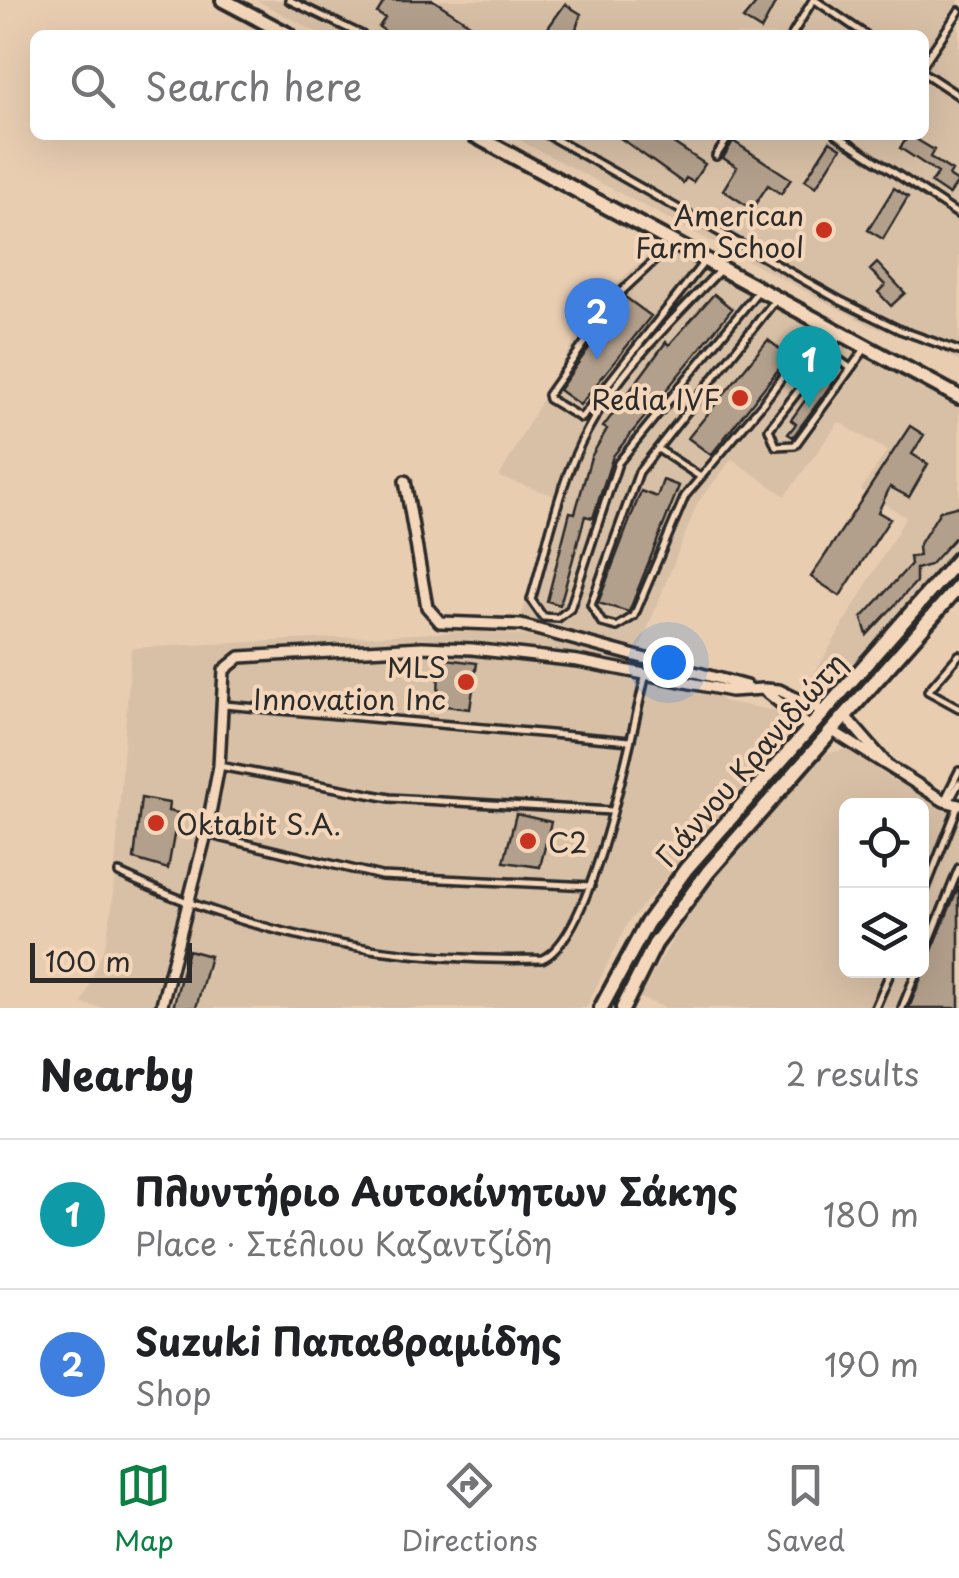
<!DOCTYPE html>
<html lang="en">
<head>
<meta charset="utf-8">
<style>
  body { margin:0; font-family:"Playpen Sans",sans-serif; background:#f2f2f2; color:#202124 }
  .controls { position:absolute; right:30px; bottom:30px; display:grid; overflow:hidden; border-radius:15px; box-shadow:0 10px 40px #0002 }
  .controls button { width:90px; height:90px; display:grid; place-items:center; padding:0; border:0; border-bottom:2px solid #e0e0e0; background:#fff; color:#202124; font:50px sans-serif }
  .scale { position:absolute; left:30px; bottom:25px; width:162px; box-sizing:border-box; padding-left:10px; border:5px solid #2b2b2b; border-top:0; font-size:28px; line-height:35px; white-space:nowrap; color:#2b2b2b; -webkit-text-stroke:8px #f4d7ba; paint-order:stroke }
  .you { position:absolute; left:668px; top:662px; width:35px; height:35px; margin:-25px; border:8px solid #fff; border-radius:50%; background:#1a73e8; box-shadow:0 0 0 15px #1a73e833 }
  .badge { display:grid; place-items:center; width:65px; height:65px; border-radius:50%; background:#0b8043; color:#fff; font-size:32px; font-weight:700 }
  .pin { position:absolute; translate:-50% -82px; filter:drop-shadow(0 2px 5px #0008) }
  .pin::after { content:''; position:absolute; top:52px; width:35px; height:30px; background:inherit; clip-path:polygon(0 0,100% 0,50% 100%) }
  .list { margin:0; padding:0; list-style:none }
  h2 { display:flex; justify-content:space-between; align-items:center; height:130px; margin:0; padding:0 40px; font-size:42px }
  h2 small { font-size:32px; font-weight:400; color:#757577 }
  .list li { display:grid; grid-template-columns:65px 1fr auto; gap:30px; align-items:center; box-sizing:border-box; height:150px; padding:0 40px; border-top:2px solid #e0e0e0 }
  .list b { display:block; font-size:38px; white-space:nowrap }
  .list p { margin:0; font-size:32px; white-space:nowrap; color:#757577 }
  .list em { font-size:32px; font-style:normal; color:#757577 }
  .icon { flex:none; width:55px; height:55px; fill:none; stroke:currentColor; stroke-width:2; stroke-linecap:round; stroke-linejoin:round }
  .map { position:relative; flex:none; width:959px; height:1008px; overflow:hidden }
  .search { position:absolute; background:#fff; box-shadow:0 10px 40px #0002; left:30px; right:30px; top:30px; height:110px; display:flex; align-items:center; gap:25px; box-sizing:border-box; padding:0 35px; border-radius:15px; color:#757577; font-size:38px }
  .sheet { height:430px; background:#fff }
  nav { display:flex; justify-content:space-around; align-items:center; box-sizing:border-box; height:140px; border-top:2px solid #e0e0e0; background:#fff; font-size:28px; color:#757577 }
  nav a { display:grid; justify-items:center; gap:5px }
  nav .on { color:#0b8043 }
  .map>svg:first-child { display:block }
</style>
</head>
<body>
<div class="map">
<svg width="959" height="1008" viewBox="0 0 959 1008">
  <rect width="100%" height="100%" fill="#e8cdb1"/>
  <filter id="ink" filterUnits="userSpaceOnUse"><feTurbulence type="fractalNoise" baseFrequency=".01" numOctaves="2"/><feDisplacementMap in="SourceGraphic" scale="20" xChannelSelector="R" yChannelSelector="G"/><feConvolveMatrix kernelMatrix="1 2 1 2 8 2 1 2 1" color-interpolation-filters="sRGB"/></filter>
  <g filter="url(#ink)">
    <path fill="#d8c0a6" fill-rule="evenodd" d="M256 0H959V361L927 344 871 326 510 135H924V35H322Z
      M662 243 959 406V547L827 695 803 693 906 517 861 490 887 451 839 422 785 496 732 459 698 502 639 650 520 621 555 496 499 477 584 324 619 281Z
      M473 631 529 636 710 682 723 701 786 713 796 725 627 924 586 1008H105L82 1004 105 945 112 909 131 648Z
      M849 749 896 782 959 809V1008H666L638 997 700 895 822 754ZM846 806H922V971H846Z"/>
    <path fill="#b3a08c" stroke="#2b2b2b" stroke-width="2.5" d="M385 0H433L470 24 463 35H391L379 27 385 18 377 13Z
      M759 0H777L761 30 743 19Z
      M565 4 581 14 574 35H543Z
      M616 135H669L666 138 705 164 693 182 686 178 683 183Z
      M909 135 934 150 930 157 952 171 949 176 958 182 949 195 931 183 938 173 900 148Z
      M733 141 791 179 781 194 768 185 752 209 723 190 737 167 723 158Z
      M830 141 841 148 816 187 805 180Z
      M894 188 908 197 883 239 868 230Z
      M877 263 905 293 891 306 878 292 885 285 870 270Z
      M714 294 732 309 613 456 593 518 585 516 560 605 547 601 570 512 575 513 591 457 607 429 603 427 666 342 669 345Z
      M625 297 651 316 580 405 559 390Z
      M768 340 789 356 711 455 688 438Z
      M823 375 833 382 793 437 788 434 796 424 791 420Z
      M910 426 924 435 912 454 928 464 909 497 890 487 878 512 890 519 840 596 811 577Z
      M663 480 679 486 629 612 598 603 641 491 657 497Z
      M959 506V533L930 565 916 569V582L867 635 862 618 911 564 910 557 919 556 918 547 940 511Z
      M439 658 477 663 470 709 438 705Z
      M141 798 169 803 168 811 178 813 168 869 134 859Z
      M516 814 551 822 540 867 504 862Z
      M959 885V1008H909L926 965Z
      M188 950 210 956 196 1008H173Z"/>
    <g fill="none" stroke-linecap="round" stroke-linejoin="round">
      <g stroke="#2b2b2b" stroke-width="12">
        <path id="lane" d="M289 0 362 35
          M815 0 866 35
          M792 35 813 0
          M924 63 959 11
          M924 73 959 96
          M548 135 841 301 900 330 959 351
          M837 135 959 215
          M716 156 730 135
          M670 246 620 293 548 395 549 399 581 418 704 262
          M720 270C673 319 619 371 587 431 559 482 548 544 531 600L543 617 558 618 570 609 618 463 758 291
          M776 299 639 472 591 605 602 623 617 627 634 616 685 496 763 403 820 325
          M842 334 769 429 776 446 795 445 865 349
          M828 352 849 367
          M658 449 699 476
          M959 655 928 691 959 708
          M224 705 630 741
          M219 766 390 798 611 811
          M945 799 959 771
          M950 800 959 783
          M206 834 381 876 591 886
          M119 873C252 936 395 963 542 959 594 937 631 733 646 674
          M922 898 959 804
          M922 960 959 868
          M875 1008 891 971
          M902 1008 917 971"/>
      </g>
      <g stroke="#2b2b2b" stroke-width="16">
        <path id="street" d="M405 481 427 607 440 622 521 625 746 686
          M765 689 779 690 824 712
          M844 715 885 762
          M831 730 944 801 959 805
          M161 1008 206 834 219 766 224 670 240 657 422 647 472 649 578 661 731 691 763 689 811 728"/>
      </g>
      <g stroke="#2b2b2b" stroke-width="20">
        <path id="secondary" d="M223 0 289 35
          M474 135 959 397
          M601 1008 647 923 686 869 959 558
          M623 1008 655 944 708 872 959 586"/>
      </g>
      <use href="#lane" stroke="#f4d7ba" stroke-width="5"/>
      <use href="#street" stroke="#f4d7ba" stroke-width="9"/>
      <use href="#secondary" stroke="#f4d7ba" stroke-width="12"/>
    </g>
  </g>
  <g fill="#c8321e" stroke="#f4d7ba" stroke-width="4">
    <circle cx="824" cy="230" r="10"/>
    <circle cx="740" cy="398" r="10"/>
    <circle cx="466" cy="682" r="10"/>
    <circle cx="156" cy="823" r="10"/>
    <circle cx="528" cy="841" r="10"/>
  </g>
  <g text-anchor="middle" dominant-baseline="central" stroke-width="8" stroke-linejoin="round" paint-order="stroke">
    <g font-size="28" fill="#2b2b2b" stroke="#f4d7ba" text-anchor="end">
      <text x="804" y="214">American<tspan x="804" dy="32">Farm School</tspan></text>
      <text x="720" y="398">Redia IVF</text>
      <text x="446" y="666">MLS<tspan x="446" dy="32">Innovation Inc</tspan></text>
      <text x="176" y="823" text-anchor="start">Oktabit S.A.</text>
      <text x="548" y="841" text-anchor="start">C2</text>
    </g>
    <g font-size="28" fill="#2b2b2b" stroke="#f4d7ba">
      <text transform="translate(750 759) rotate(-49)">Γιάννου Κρανιδιώτη</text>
    </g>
  </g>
</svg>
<div class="controls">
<button><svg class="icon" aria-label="locate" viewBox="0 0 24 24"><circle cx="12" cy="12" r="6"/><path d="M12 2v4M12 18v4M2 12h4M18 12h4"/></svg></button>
<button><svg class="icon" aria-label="layers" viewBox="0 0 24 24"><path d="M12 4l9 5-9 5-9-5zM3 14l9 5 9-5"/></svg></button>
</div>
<div class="scale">100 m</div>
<div class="you"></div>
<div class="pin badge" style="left:809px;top:408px;background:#0f9aa8">1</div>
<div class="pin badge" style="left:597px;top:360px;background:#3f7fe0">2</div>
<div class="search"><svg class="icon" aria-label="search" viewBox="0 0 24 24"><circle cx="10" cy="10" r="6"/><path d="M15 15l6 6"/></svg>Search here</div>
</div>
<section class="sheet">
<h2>Nearby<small>2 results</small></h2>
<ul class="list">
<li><span class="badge" style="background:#0f9aa8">1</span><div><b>Πλυντήριο Αυτοκίνητων Σάκης</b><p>Place · Στέλιου Καζαντζίδη</p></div><em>180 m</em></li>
<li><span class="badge" style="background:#3f7fe0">2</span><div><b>Suzuki Παπαβραμίδης</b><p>Shop</p></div><em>190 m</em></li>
</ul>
</section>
<nav>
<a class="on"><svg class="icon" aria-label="map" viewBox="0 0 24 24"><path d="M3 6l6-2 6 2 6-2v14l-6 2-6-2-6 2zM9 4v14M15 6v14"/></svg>Map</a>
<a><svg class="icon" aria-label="directions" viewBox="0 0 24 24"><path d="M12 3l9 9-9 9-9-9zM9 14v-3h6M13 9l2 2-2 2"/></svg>Directions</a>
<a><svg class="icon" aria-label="saved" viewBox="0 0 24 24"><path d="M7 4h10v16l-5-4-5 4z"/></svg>Saved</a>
</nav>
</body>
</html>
